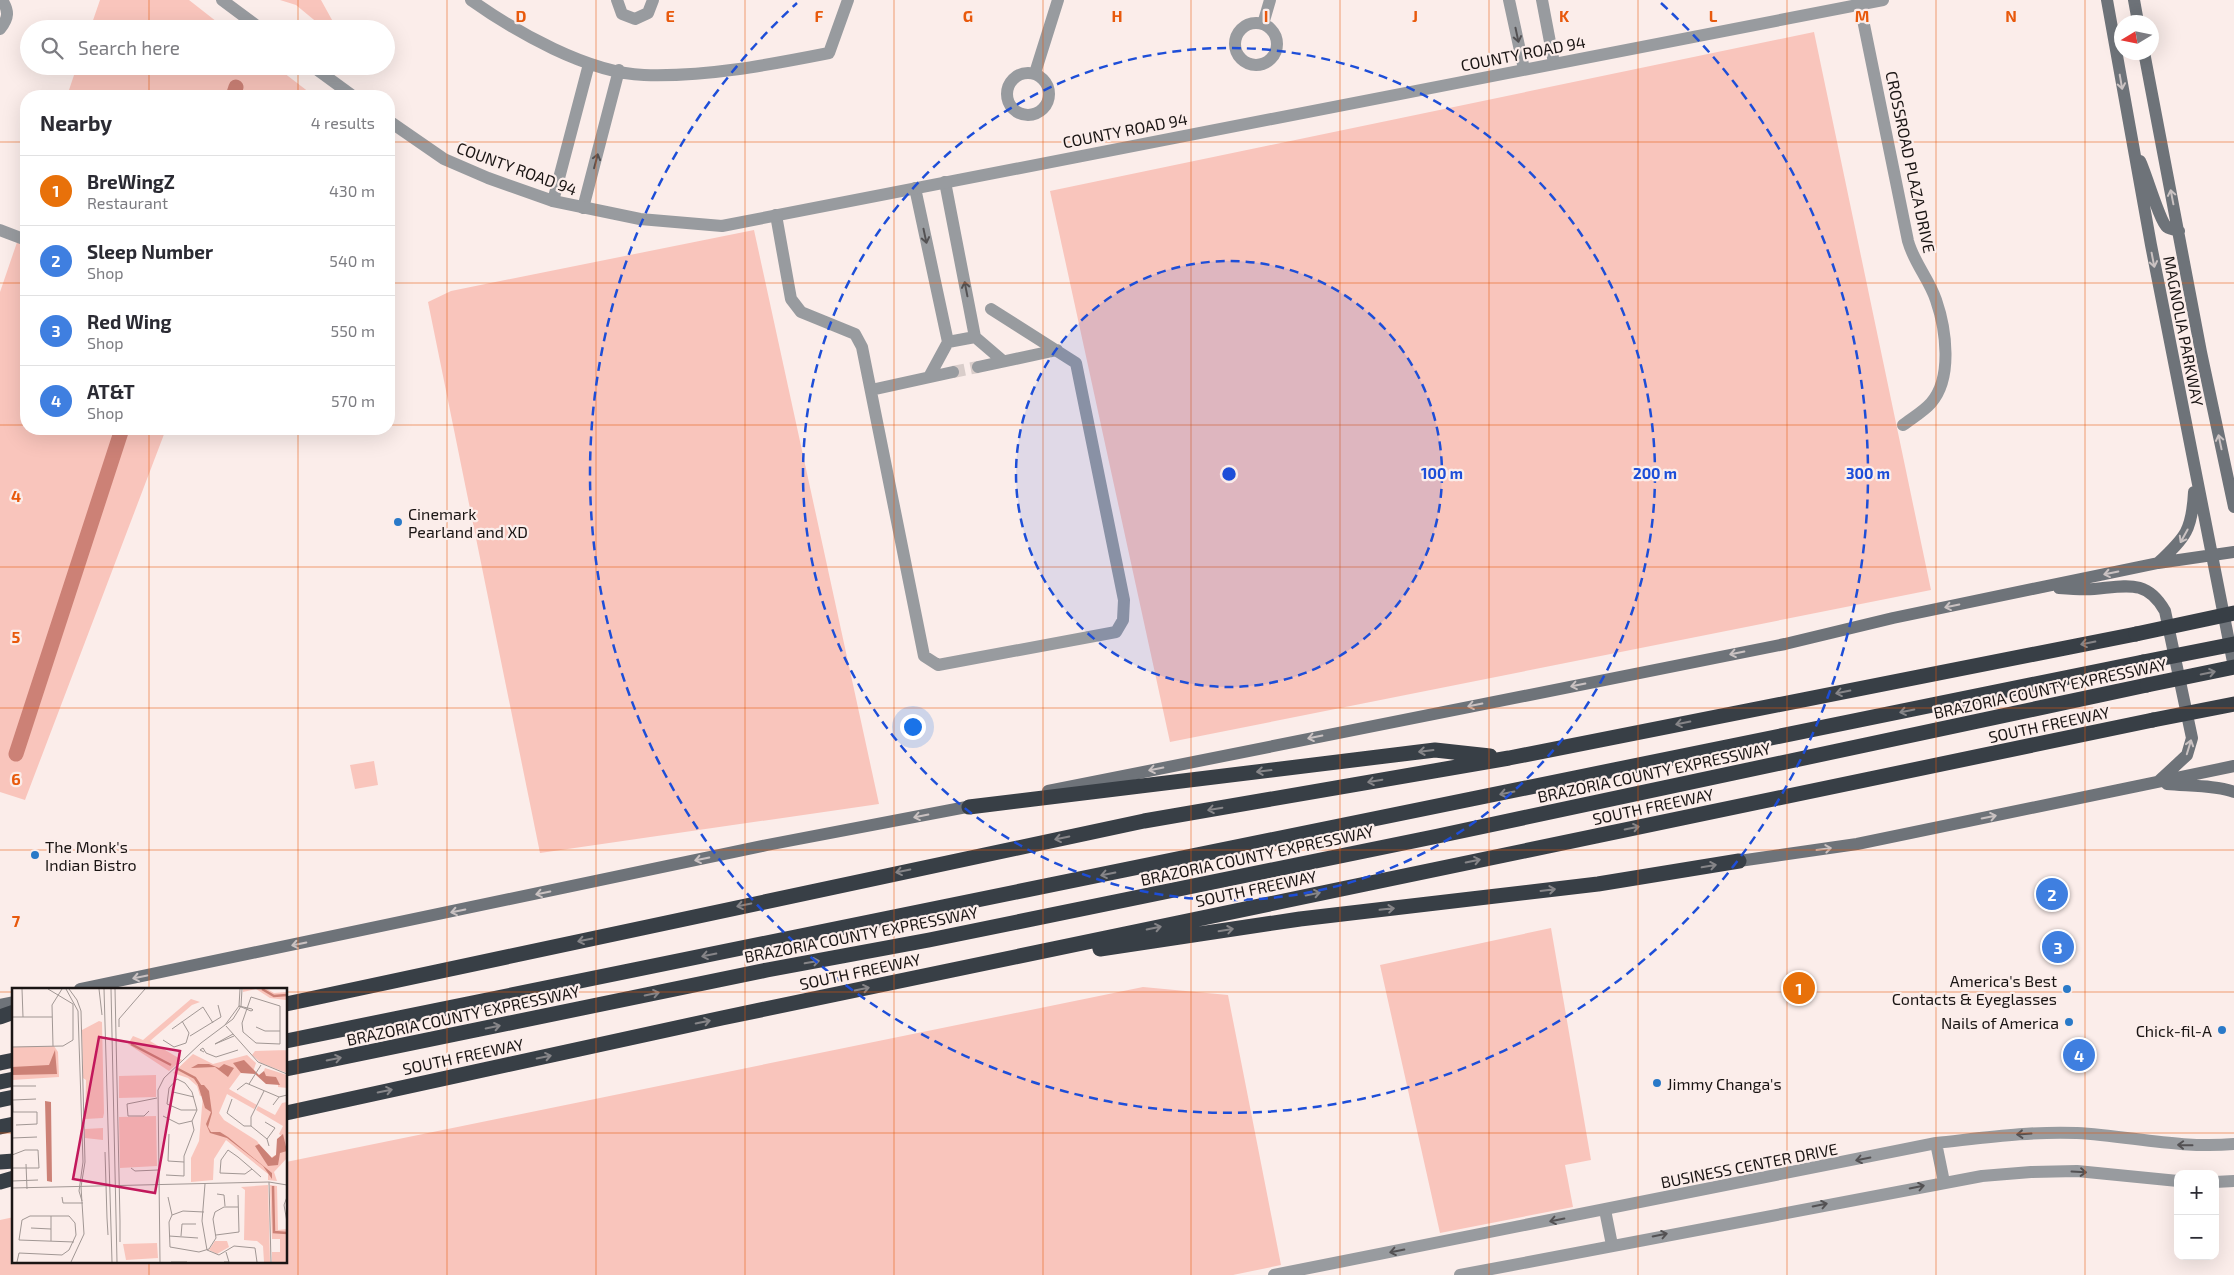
<!DOCTYPE html>
<html lang="en">
<head>
<meta charset="utf-8">
<style>
  body { margin:0; font-family:"Exo 2",sans-serif; background:#f2f2f3; color:#2b2b33 }
  .controls { position:absolute; right:15px; bottom:15px; display:grid; overflow:hidden; border-radius:10px; box-shadow:0 5px 20px #0002 }
  .controls button { width:45px; height:45px; display:grid; place-items:center; padding:0; border:0; border-bottom:1px solid #e1e1e2; background:#fff; color:#2b2b33; font:25px sans-serif }
  .compass { position:absolute; left:2114px; top:15px; width:45px; height:45px; border-radius:50%; background:#fff; box-shadow:0 5px 20px #0002; rotate:260deg }
  .you { position:absolute; left:912px; top:726px; width:18px; height:18px; margin:-12px; border:4px solid #fff; border-radius:50%; background:#1a73e8; box-shadow:0 0 0 8px #1a73e833 }
  .badge { display:grid; place-items:center; width:32px; height:32px; border-radius:50%; background:#7c3aed; color:#fff; font-size:16px; font-weight:700 }
  .pin { position:absolute; translate:-50% -50%; border:2px solid #fff; box-shadow:0 1px 5px #0006 }
  .list { margin:0; padding:0; list-style:none }
  h2 { display:flex; justify-content:space-between; align-items:center; height:65px; margin:0; padding:0 20px; font-size:21px }
  h2 small { font-size:16px; font-weight:400; color:#7c7c81 }
  .list li { display:grid; grid-template-columns:32px 1fr auto; gap:15px; align-items:center; box-sizing:border-box; height:70px; padding:0 20px; border-top:1px solid #e1e1e2 }
  .list b { display:block; font-size:19px; white-space:nowrap }
  .list p { margin:0; font-size:16px; white-space:nowrap; color:#7c7c81 }
  .list em { font-size:16px; font-style:normal; color:#7c7c81 }
  .icon { flex:none; width:28px; height:28px; fill:none; stroke:currentColor; stroke-width:2; stroke-linecap:round; stroke-linejoin:round }
  .map { position:relative; flex:none; width:2234px; height:1275px; overflow:hidden }
  .search { position:absolute; background:#fff; box-shadow:0 5px 20px #0002; left:20px; top:20px; width:375px; height:55px; display:flex; align-items:center; gap:12px; box-sizing:border-box; padding:0 18px; border-radius:28px; color:#7c7c81; font-size:19px }
  .panel { position:absolute; background:#fff; box-shadow:0 5px 20px #0002; left:20px; top:90px; width:375px; height:345px; border-radius:20px }
  .map>svg:first-child { display:block }
</style>
</head>
<body>
<div class="map">
<svg width="2234" height="1275" viewBox="0 0 2234 1275">
  <rect width="100%" height="100%" fill="#fbedea"/>
  <path fill="#f9c5bc" d="M100 0H189L226 29H90Z
    M280 0H321L337 29H325L296 5Z
    M1814 32 1931 590 1170 742 1050 191Z
    M77 66H275L314 96H67Z
    M26 216V429H166L25 800 0 792V292Z
    M754 230 879 804 540 853 428 302 451 291Z
    M374 761 378 785 355 789 350 765Z
    M1551 928 1591 1160 1565 1165 1573 1207 1440 1233 1380 965Z
    M1143 987 1228 995 1281 1265 1233 1275H0V1220L14 1217V1261H286V1162Z"/>
  <g fill="none" stroke-linecap="round" stroke-linejoin="round">
    <path stroke="#cc8176" stroke-width="15" d="M233 96 236 87
      M16 754 122 429"/>
    <path stroke="#d9cdca" stroke-width="12" stroke-dasharray="12 6" stroke-linecap="butt" d="M953 372 978 367"/>
    <path stroke="#989b9f" stroke-width="12" d="M471 0C516 32 588 73 644 75 707 77 768 65 829 53L848 0
      M617 0 622 14 635 19 648 13 653 0
      M1509 0 1524 69
      M1542 0 1554 63
      M1860 5 1908 241C1914 263 1929 279 1936 300 1946 329 1953 378 1931 403 1923 412 1912 418 1903 425
      M1235 44a21 21 0 1 1 42 0a21 21 0 1 1-42 0Z
      M1263 24 1270 0
      M0 29C9 18 9 11 2 0
      M1035 73 1058 0
      M1007 94a21 21 0 1 1 42 0a21 21 0 1 1-42 0Z
      M945 182 975 337 1003 361
      M915 188 948 342
      M553 201 589 64
      M583 208 619 70
      M776 215 791 299 801 312 855 334 862 347 924 656 938 665 1116 632 1123 620 1124 600 1076 363 991 309
      M0 230 26 240
      M978 367 1057 350
      M929 377 948 342 975 337
      M871 390 953 372"/>
    <path stroke="#989b9f" stroke-width="12" d="M222 0 261 29
      M312 66 353 96
      M389 121 444 159 488 178 553 201 640 219 722 226 1883 0
      M1936 1143 1944 1182
      M2215 1182 2234 1181
      M1605 1210 1612 1245
      M1274 1275 1936 1143C1983 1138 2030 1131 2077 1133 2130 1136 2181 1149 2234 1144
      M1460 1275 1982 1176 2031 1172 2077 1171 2178 1181"/>
    <path stroke="#6e7379" stroke-width="12" d="M2107 0 2151 245 2234 667
      M2134 0 2138 22
      M2144 52 2201 352 2234 507
      M2140 161C2146 173 2160 222 2167 227 2170 229 2175 230 2179 231
      M2158 563C2186 537 2192 530 2194 492
      M2059 588C2071 589 2083 590 2094 589 2127 586 2147 579 2165 611L2192 738 2187 755 2159 781
      M2167 784C2186 786 2217 785 2234 792
      M1048 791 1785 644 1893 618 2158 563 2234 552
      M1739 861 1857 844 2234 766
      M80 989 767 845 977 805
      M0 1005 14 1002"/>
    <path stroke="#383f46" stroke-width="15" d="M969 807 1435 750 1490 756
      M1100 949 1300 919 1598 884 1739 861
      M286 1004 1144 821 1509 758 2136 634
      M0 1017 14 1012
      M286 1041 2143 662
      M0 1063 14 1060
      M286 1069 767 970 929 940 1438 836 2147 685
      M0 1082 14 1079
      M0 1100 14 1097
      M286 1113 722 1018 2153 720
      M0 1127 14 1124
      M0 1162 14 1161
      M0 1182 14 1178"/>
    <path stroke="#383f46" stroke-width="15" d="M2136 634 2234 613
      M2143 662 2234 644
      M2147 685 2234 667
      M2153 720 2234 704"/>
  </g>
  <defs><path id="oneway-shaft" d="M-6 0H5M1.5-3L5.5 0L1.5 3" fill="none" stroke-width="1.6" stroke-linecap="round" stroke-linejoin="round" transform="scale(1.25)"/></defs>
  <g stroke="#535153">
    <use href="#oneway-shaft" transform="translate(1517 35) rotate(78)"/>
    <use href="#oneway-shaft" transform="translate(596 161) rotate(-75)"/>
    <use href="#oneway-shaft" transform="translate(925 236) rotate(78)"/>
    <use href="#oneway-shaft" transform="translate(966 289) rotate(-101)"/>
    <use href="#oneway-shaft" transform="translate(2024 1134) rotate(176)"/>
    <use href="#oneway-shaft" transform="translate(2185 1145) rotate(-179)"/>
    <use href="#oneway-shaft" transform="translate(1863 1159) rotate(169)"/>
    <use href="#oneway-shaft" transform="translate(2079 1172) rotate(3)"/>
    <use href="#oneway-shaft" transform="translate(1917 1187) rotate(-11)"/>
    <use href="#oneway-shaft" transform="translate(1820 1205) rotate(-11)"/>
    <use href="#oneway-shaft" transform="translate(1557 1220) rotate(169)"/>
    <use href="#oneway-shaft" transform="translate(1660 1235) rotate(-11)"/>
    <use href="#oneway-shaft" transform="translate(1397 1251) rotate(169)"/>
  </g>
  <g stroke="#cac2c2">
    <use href="#oneway-shaft" transform="translate(2121 82) rotate(80)"/>
    <use href="#oneway-shaft" transform="translate(2172 197) rotate(-101)"/>
    <use href="#oneway-shaft" transform="translate(2153 260) rotate(79)"/>
    <use href="#oneway-shaft" transform="translate(2220 442) rotate(-102)"/>
    <use href="#oneway-shaft" transform="translate(2184 536) rotate(119)"/>
    <use href="#oneway-shaft" transform="translate(2111 573) rotate(168)"/>
    <use href="#oneway-shaft" transform="translate(1952 606) rotate(168)"/>
    <use href="#oneway-shaft" transform="translate(1737 653) rotate(169)"/>
    <use href="#oneway-shaft" transform="translate(1578 685) rotate(169)"/>
    <use href="#oneway-shaft" transform="translate(1475 705) rotate(169)"/>
    <use href="#oneway-shaft" transform="translate(1315 737) rotate(169)"/>
    <use href="#oneway-shaft" transform="translate(2189 747) rotate(-73)"/>
    <use href="#oneway-shaft" transform="translate(1156 769) rotate(169)"/>
    <use href="#oneway-shaft" transform="translate(921 816) rotate(169)"/>
    <use href="#oneway-shaft" transform="translate(1989 817) rotate(-11)"/>
    <use href="#oneway-shaft" transform="translate(1824 849) rotate(-8)"/>
    <use href="#oneway-shaft" transform="translate(702 859) rotate(168)"/>
    <use href="#oneway-shaft" transform="translate(543 893) rotate(168)"/>
    <use href="#oneway-shaft" transform="translate(458 911) rotate(168)"/>
    <use href="#oneway-shaft" transform="translate(299 944) rotate(168)"/>
    <use href="#oneway-shaft" transform="translate(140 977) rotate(168)"/>
  </g>
  <g stroke="#868588">
    <use href="#oneway-shaft" transform="translate(2088 643) rotate(169)"/>
    <use href="#oneway-shaft" transform="translate(2208 673) rotate(-11)"/>
    <use href="#oneway-shaft" transform="translate(1843 692) rotate(169)"/>
    <use href="#oneway-shaft" transform="translate(1907 711) rotate(168)"/>
    <use href="#oneway-shaft" transform="translate(1683 723) rotate(169)"/>
    <use href="#oneway-shaft" transform="translate(1426 751) rotate(173)"/>
    <use href="#oneway-shaft" transform="translate(1264 771) rotate(173)"/>
    <use href="#oneway-shaft" transform="translate(1375 781) rotate(170)"/>
    <use href="#oneway-shaft" transform="translate(1507 793) rotate(169)"/>
    <use href="#oneway-shaft" transform="translate(1215 809) rotate(170)"/>
    <use href="#oneway-shaft" transform="translate(1632 828) rotate(-12)"/>
    <use href="#oneway-shaft" transform="translate(1062 838) rotate(168)"/>
    <use href="#oneway-shaft" transform="translate(1473 861) rotate(-12)"/>
    <use href="#oneway-shaft" transform="translate(1709 866) rotate(-10)"/>
    <use href="#oneway-shaft" transform="translate(903 871) rotate(168)"/>
    <use href="#oneway-shaft" transform="translate(1108 874) rotate(169)"/>
    <use href="#oneway-shaft" transform="translate(1548 890) rotate(-7)"/>
    <use href="#oneway-shaft" transform="translate(1313 894) rotate(-12)"/>
    <use href="#oneway-shaft" transform="translate(744 905) rotate(168)"/>
    <use href="#oneway-shaft" transform="translate(1387 909) rotate(-6)"/>
    <use href="#oneway-shaft" transform="translate(1154 928) rotate(-12)"/>
    <use href="#oneway-shaft" transform="translate(1226 930) rotate(-9)"/>
    <use href="#oneway-shaft" transform="translate(585 940) rotate(168)"/>
    <use href="#oneway-shaft" transform="translate(709 955) rotate(169)"/>
    <use href="#oneway-shaft" transform="translate(812 962) rotate(-10)"/>
    <use href="#oneway-shaft" transform="translate(862 989) rotate(-12)"/>
    <use href="#oneway-shaft" transform="translate(652 994) rotate(-12)"/>
    <use href="#oneway-shaft" transform="translate(703 1022) rotate(-12)"/>
    <use href="#oneway-shaft" transform="translate(493 1027) rotate(-12)"/>
    <use href="#oneway-shaft" transform="translate(544 1057) rotate(-12)"/>
    <use href="#oneway-shaft" transform="translate(334 1059) rotate(-11)"/>
    <use href="#oneway-shaft" transform="translate(385 1091) rotate(-12)"/>
  </g>
  <path fill="none" stroke="#e8590c" stroke-width="1" stroke-opacity="0.55" d="M149 0V29M298 0V29M447 0V1275M596 0V1275M745 0V1275M894 0V1275M1043 0V1275M1191 0V1275M1340 0V1275M1489 0V1275M1638 0V1275M1787 0V1275M1936 0V1275M2085 0V1275M149 66V96M298 66V96M0 142H26M389 142H2234M0 283H26M389 283H2234M0 425H26M389 425H2234M149 429V989M298 429V1275M0 567H2234M0 708H2234M0 850H2234M0 992H14M286 992H2234M0 1133H14M286 1133H2234M149 1261V1275"/>
  <circle cx="1229" cy="474" r="213" fill="#1d4ed8" fill-opacity=".12"/>
  <g fill="none" stroke="#1d4ed8" stroke-width="2.5" stroke-dasharray="9 6">
    <circle cx="1229" cy="474" r="213"/>
    <circle cx="1229" cy="474" r="426"/>
    <path d="M1661 3A639 639 0 1 1 797 3"/>
  </g>
  <g fill="#2979c8" stroke="#fbedea" stroke-width="2">
    <circle cx="398" cy="522" r="5"/>
    <circle cx="35" cy="855" r="5"/>
    <circle cx="2067" cy="989" r="5"/>
    <circle cx="2069" cy="1022" r="5"/>
    <circle cx="2222" cy="1030" r="5"/>
    <circle cx="1657" cy="1083" r="5"/>
  </g>
  <g text-anchor="middle" dominant-baseline="central" stroke-width="4.5" stroke-linejoin="round" paint-order="stroke">
    <g font-size="16" fill="#1a1514" stroke="#fbedea">
      <text transform="translate(1523 53) rotate(-11)">COUNTY ROAD 94</text>
      <text transform="translate(1125 130) rotate(-11)">COUNTY ROAD 94</text>
      <text transform="translate(1911 162) rotate(78)">CROSSROAD PLAZA DRIVE</text>
      <text transform="translate(517 168) rotate(20)">COUNTY ROAD 94</text>
      <text transform="translate(2184 331) rotate(79)">MAGNOLIA PARKWAY</text>
      <text transform="translate(2050 688) rotate(-12)">BRAZORIA COUNTY EXPRESSWAY</text>
      <text transform="translate(2049 724) rotate(-12)">SOUTH FREEWAY</text>
      <text transform="translate(1654 772) rotate(-12)">BRAZORIA COUNTY EXPRESSWAY</text>
      <text transform="translate(1653 806) rotate(-12)">SOUTH FREEWAY</text>
      <text transform="translate(1257 855) rotate(-12)">BRAZORIA COUNTY EXPRESSWAY</text>
      <text transform="translate(1256 888) rotate(-12)">SOUTH FREEWAY</text>
      <text transform="translate(861 934) rotate(-11)">BRAZORIA COUNTY EXPRESSWAY</text>
      <text transform="translate(860 971) rotate(-12)">SOUTH FREEWAY</text>
      <text transform="translate(463 1015) rotate(-12)">BRAZORIA COUNTY EXPRESSWAY</text>
      <text transform="translate(463 1056) rotate(-12)">SOUTH FREEWAY</text>
      <text transform="translate(1749 1165) rotate(-11)">BUSINESS CENTER DRIVE</text>
    </g>
    <g font-size="16" fill="#1a1514" stroke="#fbedea" text-anchor="start">
      <text x="408" y="513">Cinemark<tspan x="408" dy="18">Pearland and XD</tspan></text>
      <text x="45" y="846">The Monk's<tspan x="45" dy="18">Indian Bistro</tspan></text>
      <text x="2057" y="980" text-anchor="end">America's Best<tspan x="2057" dy="18">Contacts &amp; Eyeglasses</tspan></text>
      <text x="2059" y="1022" text-anchor="end">Nails of America</text>
      <text x="2212" y="1030" text-anchor="end">Chick-fil-A</text>
      <text x="1667" y="1083">Jimmy Changa's</text>
    </g>
  </g>
  <g transform="translate(12 988)">
    <rect width="275" height="275" fill="#fbedea"/>
    <path d="M231 1H255L262 5 275 4V85L249 75 240 67 243 63 275 62 274 12 258 10 244 1 231 4ZM179 11 188 14 180 17 138 53 170 72 157 83 116 56 121 48 131 52ZM87 33 90 34 92 125 91 130 73 131 74 92 71 90 70 42ZM42 58 46 64 47 89 0 92V59ZM181 66 201 76 235 67 244 75 241 84 231 82 217 101 245 117 242 121 215 106 207 125 212 132 245 153 257 171 265 166 270 148 267 146 271 138 244 122 246 118 263 127 270 115 275 114V170L262 184 265 193 256 192V186L214 152 202 171 201 192 179 194V170L187 153 191 107 188 108 185 98 176 90 161 85ZM253 80 275 87V100L266 99V96L250 88ZM144 87V109L107 110V88ZM144 128 145 178 108 180 107 129ZM91 140V152L73 150V141ZM256 197 258 274H252L251 258 245 253 232 252 233 202 229 199ZM258 197 265 198 266 242 275 241V274H260V264H268V251H260ZM203 253H215L217 259 205 266 197 262ZM145 255 146 270 114 272 111 256Z" fill="#f9c5bc"/>
    <path d="M43 62 45 86 0 87V79L37 77ZM232 72 247 87 252 83 254 88 264 89 268 97 254 96 243 86 229 85 221 75ZM186 76H197L207 80 212 76 222 80 216 89 203 79 179 80ZM186 97H192L197 103 200 125 196 139 199 144H208L216 149 260 185V191L251 178 215 150 198 145 194 136 199 124 193 120ZM33 113 39 114 40 194 35 193ZM271 146 275 163 268 165 266 177 256 178 243 158 247 156 260 170 264 167 265 151Z" fill="#cc8176"/>
    <path fill="none" stroke="#cc8176" stroke-width="2.5" d="M250 1 262 8 275 7M119 56 159 77M166 81 183 90 189 99M261 198 262 244 275 245"/>
    <path fill="none" stroke="#a19794" stroke-width="1" d="M10 1 11 29M54 1 66 23 71 174 67 203 70 213M57 1 65 12 69 23 73 174 69 199 72 246 59 274M87 1 90 27M92 1 100 274M99 1 105 274M103 1 108 233M239 9 268 18V56L244 55 231 44 230 35ZM227 18 240 21 241 22 239 23ZM0 29H40M213 37 227 18 228 1M214 38 246 74 275 86M107 39V31L133 1M244 39 253 43H268M160 41 191 19 201 35M221 46 203 56 222 48M178 48 209 29 206 17M151 52 162 59 174 55 177 45 170 33M41 58 40 17 50 1M0 59 51 58 61 52V16L36 1M192 64 188 62 191 60 194 65 204 69 226 62M237 96 249 77M225 102 234 95 267 109M161 104 182 109M220 111 215 125 232 138H239M1 112 24 111M261 117 267 109 275 107M137 123 132 128H116L115 116 145 110M0 124H25V136L4 137M1 124 0 98H24M151 128 167 136 180 133M180 133 185 122 180 104 173 95 165 91 157 100 155 116 169 122H185M253 134 263 140 255 151M239 138V129L252 103M239 138 255 151 257 158M157 146 156 173 172 174M0 150 25 149M93 164 95 230M0 167 13 162H26L27 180H0M14 176 15 201M119 180 123 183 146 182M240 181 233 186 208 185 209 172 216 162 226 169 240 181 249 189M154 187 172 188V168L182 142 180 133M0 193 26 192M257 194 259 274M193 196 190 233 195 262 207 267 222 258 243 260 245 274M0 200 257 194 275 197M205 206 212 207 213 218M226 207 227 244M50 209 51 215H71M156 209 160 227M275 209 272 217 275 234M192 224 171 223 160 227 157 234 158 259 187 264 197 261 204 250 201 231 203 224 212 219H226M95 230 96 247M10 232 7 252 62 254M19 240 39 241M204 247 227 244M157 248 186 250M169 248 170 236H184M39 253V228M108 254V233M5 274 7 265 50 267 57 262 64 247 63 235 57 228H18L10 232M148 274 146 102 152 90 189 55 221 31 229 18 230 1M159 274H175M212 274H217L214 264"/>
    <path fill="#c2185b" fill-opacity="0.15" stroke="#c2185b" stroke-width="2.5" d="M87 49 168 63 143 205 61 191Z"/>
    <rect width="275" height="275" fill="none" stroke="#1a1514" stroke-width="2.5"/>
  </g>
  <g font-size="16" text-anchor="middle" font-weight="bold" fill="#e8590c" stroke="#fbedea" stroke-width="4.5" stroke-linejoin="round" paint-order="stroke">
    <text x="521" y="22">D</text>
    <text x="670" y="22">E</text>
    <text x="819" y="22">F</text>
    <text x="968" y="22">G</text>
    <text x="1117" y="22">H</text>
    <text x="1266" y="22">I</text>
    <text x="1415" y="22">J</text>
    <text x="1564" y="22">K</text>
    <text x="1713" y="22">L</text>
    <text x="1862" y="22">M</text>
    <text x="2011" y="22">N</text>
    <text x="16" y="502">4</text>
    <text x="16" y="643">5</text>
    <text x="16" y="785">6</text>
    <text x="16" y="927">7</text>
  </g>
  <circle cx="1229" cy="474" r="8" fill="#1d4ed8" stroke="#fbedea" stroke-width="2.5"/>
  <g font-size="15" text-anchor="middle" font-weight="bold" fill="#1d4ed8" stroke="#fbedea" stroke-width="4.5" stroke-linejoin="round" paint-order="stroke">
    <text x="1442" y="479">100 m</text>
    <text x="1655" y="479">200 m</text>
    <text x="1868" y="479">300 m</text>
  </g>
</svg>
<div class="controls">
<button>+</button>
<button>−</button>
</div>
<svg class="compass" viewBox="-18 -18 36 36"><path d="M0-13l5 13h-10z" fill="#e53935"/><path d="M0 13l5-13h-10z" fill="#7c7c81"/></svg>
<div class="you"></div>
<div class="pin badge" style="left:1799px;top:988px;background:#e8710a">1</div>
<div class="pin badge" style="left:2052px;top:894px;background:#3f7fe0">2</div>
<div class="pin badge" style="left:2058px;top:947px;background:#3f7fe0">3</div>
<div class="pin badge" style="left:2079px;top:1055px;background:#3f7fe0">4</div>
<div class="search"><svg class="icon" aria-label="search" viewBox="0 0 24 24"><circle cx="10" cy="10" r="6"/><path d="M15 15l6 6"/></svg>Search here</div>
<section class="panel">
<h2>Nearby<small>4 results</small></h2>
<ul class="list">
<li><span class="badge" style="background:#e8710a">1</span><div><b>BreWingZ</b><p>Restaurant</p></div><em>430 m</em></li>
<li><span class="badge" style="background:#3f7fe0">2</span><div><b>Sleep Number</b><p>Shop</p></div><em>540 m</em></li>
<li><span class="badge" style="background:#3f7fe0">3</span><div><b>Red Wing</b><p>Shop</p></div><em>550 m</em></li>
<li><span class="badge" style="background:#3f7fe0">4</span><div><b>AT&amp;T</b><p>Shop</p></div><em>570 m</em></li>
</ul>
</section>
</div>
</body>
</html>
